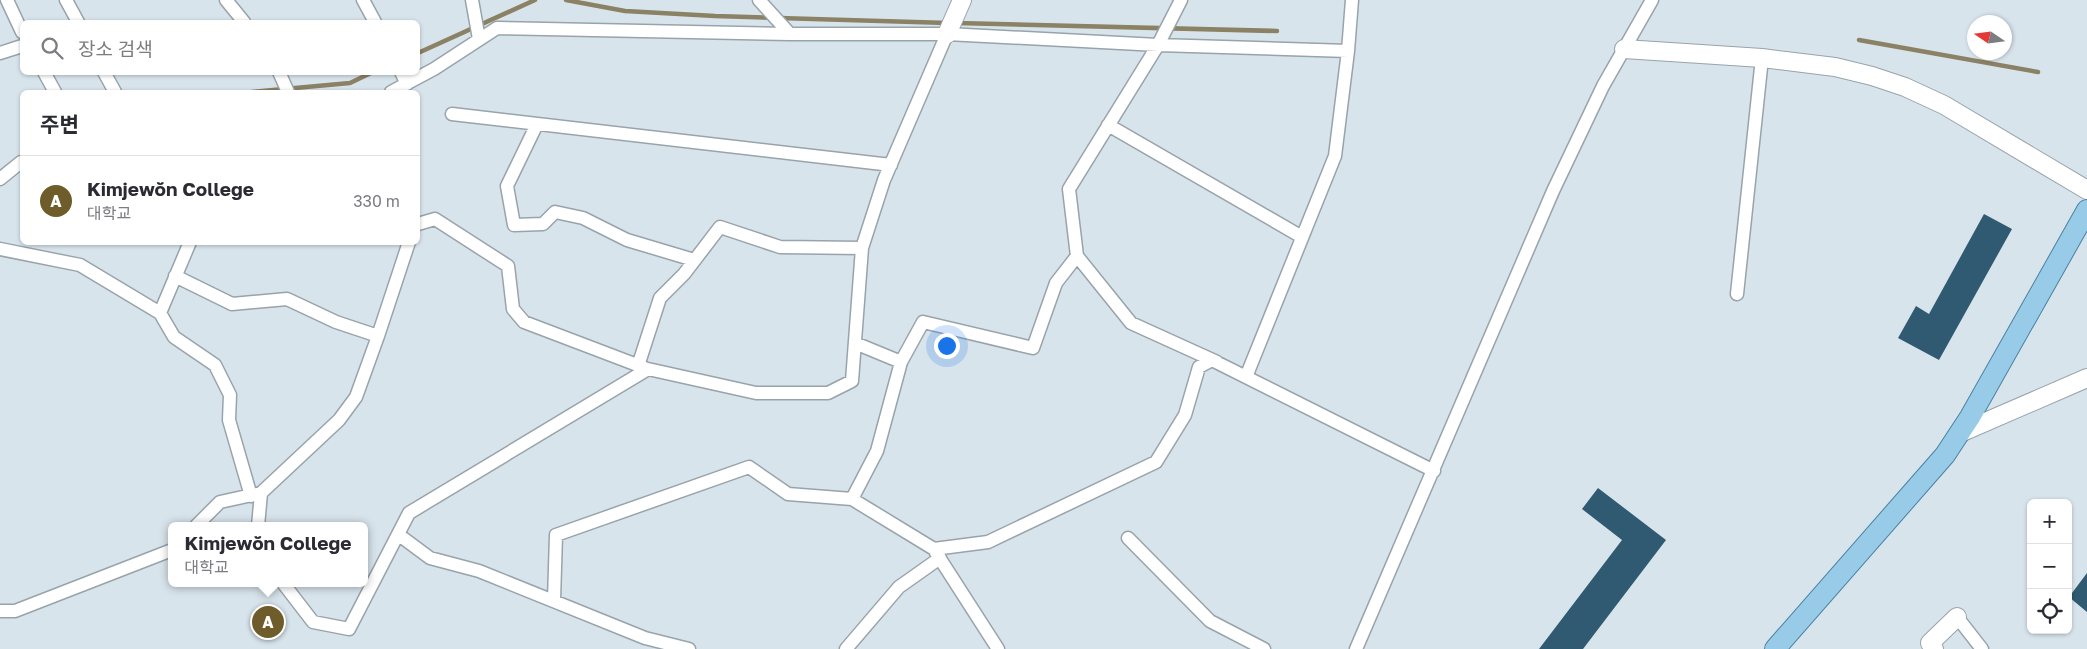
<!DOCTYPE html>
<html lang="ko">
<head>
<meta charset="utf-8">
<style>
  body { margin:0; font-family:"Golos Text","Noto Sans KR",sans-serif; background:#f7f7f7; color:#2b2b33 }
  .controls { position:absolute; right:15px; bottom:15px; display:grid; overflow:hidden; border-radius:8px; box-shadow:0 1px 4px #0004 }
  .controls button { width:45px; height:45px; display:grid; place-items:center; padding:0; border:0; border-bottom:1px solid #e1e1e2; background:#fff; color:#2b2b33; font:25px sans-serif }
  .compass { position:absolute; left:1967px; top:15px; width:45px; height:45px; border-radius:50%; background:#fff; box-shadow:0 1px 4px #0004; rotate:283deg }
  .you { position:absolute; left:946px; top:345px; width:18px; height:18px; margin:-12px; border:4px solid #fff; border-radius:50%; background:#1a73e8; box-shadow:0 0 0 8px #1a73e833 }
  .badge { display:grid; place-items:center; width:32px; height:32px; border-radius:50%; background:#6e5c2a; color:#fff; font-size:16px; font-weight:700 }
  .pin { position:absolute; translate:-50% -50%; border:2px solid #fff; box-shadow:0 1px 5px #0006 }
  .popup { position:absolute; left:168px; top:522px; width:200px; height:65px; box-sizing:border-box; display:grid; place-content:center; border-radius:8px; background:#fff; filter:drop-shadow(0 1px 4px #0005); font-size:16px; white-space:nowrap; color:#7c7c81 }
  .popup b { font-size:19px; color:#2b2b33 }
  .popup::after { content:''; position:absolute; left:50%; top:100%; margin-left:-10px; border:10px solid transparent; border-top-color:#fff }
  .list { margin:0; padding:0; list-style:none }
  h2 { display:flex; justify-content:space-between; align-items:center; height:65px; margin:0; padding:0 20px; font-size:21px }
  h2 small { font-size:16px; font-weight:400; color:#7c7c81 }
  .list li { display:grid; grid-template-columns:32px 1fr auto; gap:15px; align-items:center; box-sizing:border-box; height:90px; padding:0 20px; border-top:1px solid #e1e1e2 }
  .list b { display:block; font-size:19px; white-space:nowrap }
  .list p { margin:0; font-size:16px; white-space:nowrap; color:#7c7c81 }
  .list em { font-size:16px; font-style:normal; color:#7c7c81 }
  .icon { flex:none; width:28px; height:28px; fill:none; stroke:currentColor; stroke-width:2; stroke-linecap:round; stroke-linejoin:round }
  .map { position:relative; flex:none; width:2087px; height:649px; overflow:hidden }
  .search { position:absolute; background:#fff; box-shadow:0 1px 4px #0004; left:20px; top:20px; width:400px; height:55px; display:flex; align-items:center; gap:12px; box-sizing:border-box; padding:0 18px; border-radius:8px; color:#7c7c81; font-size:19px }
  .panel { position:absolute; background:#fff; box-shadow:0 1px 4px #0004; left:20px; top:90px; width:400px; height:155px; border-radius:8px }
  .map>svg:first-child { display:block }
</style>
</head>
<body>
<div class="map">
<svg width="2087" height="649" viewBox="0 0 2087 649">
  <rect width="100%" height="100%" fill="#d8e4ec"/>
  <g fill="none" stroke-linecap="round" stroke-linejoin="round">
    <path stroke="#8b8164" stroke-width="4.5" d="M566 0 625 11 715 16 948 23
      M956 23 1277 31
      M1859 40 2038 72
      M418 53 535 0
      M252 92 350 83 373 72"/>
  </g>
  <path fill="#305a71" d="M1984 214 2012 229 1939 360 1898 338 1916 306 1929 314Z
    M1598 488 1666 540 1583 649H1539L1622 540 1582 509Z
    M2087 573V612L2069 597Z"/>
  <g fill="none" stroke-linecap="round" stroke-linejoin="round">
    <g stroke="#98a3aa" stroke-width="15">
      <path id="street" d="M7 0 22 32
        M66 0 78 22
        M226 0 244 22
        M363 0 375 22
        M472 0 479 39
        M759 0 790 34
        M0 53 22 46
        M44 72 55 92
        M104 72 115 92
        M279 72 288 92
        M401 72 407 84
        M391 92 434 69 497 28 790 34H947L1158 45 1348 51
        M452 114 891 165
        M537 124 507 186 514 225 543 224 555 212 583 218 627 240 694 260
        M1108 125 1302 237
        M0 179 21 162 22 163
        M418 224 435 219 508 266 513 309 524 322 645 368
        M0 249 80 265 160 313 174 337 215 365 230 395 229 420 251 496
        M1077 256 1131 323 1217 362
        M175 276 232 304 287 299 336 322 378 336 409 242
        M1737 294 1762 58
        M160 313 190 242
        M855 343 901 362 923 322 1033 348 1056 283 1077 256 1069 189 1158 45 1181 0
        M638 366 660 298 684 274 720 227 780 247 862 248
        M1246 377 1335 156 1348 51 1352 0
        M261 493 339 420 356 397 378 336
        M852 499 877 451 901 362
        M196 526 220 502 261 493 258 526
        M399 535 430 558 479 571 645 638 689 649
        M1128 538 1210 621 1264 649
        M935 551 998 649
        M283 583 313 622 349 629 409 513 648 369 756 393H828L852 381 862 248 884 180 947 34
        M554 600 556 535 749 467 788 494 852 499 934 549 988 542 1156 462 1185 415 1199 367 1212 360 1434 471
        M0 611H15L172 550
        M1957 617 1982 649
        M846 649 899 587 940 558
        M1356 649 1553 191 1603 86 1652 0"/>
    </g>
    <g stroke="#98a3aa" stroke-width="20">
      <path id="secondary" d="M947 34 962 0
        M1624 49 1762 58 1835 67 1872 76 1905 87 1944 105 2087 190
        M1960 433 2087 378
        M1934 649 1930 643 1957 617"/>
    </g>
    <g stroke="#4982a1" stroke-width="22">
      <path id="primary" d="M1775 649 1945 455 1970 417 2087 210"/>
    </g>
    <use href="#street" stroke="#fff" stroke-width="12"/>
    <use href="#secondary" stroke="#fff" stroke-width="18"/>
    <use href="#primary" stroke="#97cbe7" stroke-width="20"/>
  </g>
</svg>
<div class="controls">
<button>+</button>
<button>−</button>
<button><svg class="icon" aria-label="locate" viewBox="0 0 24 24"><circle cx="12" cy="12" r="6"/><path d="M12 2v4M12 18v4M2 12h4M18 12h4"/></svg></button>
</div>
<svg class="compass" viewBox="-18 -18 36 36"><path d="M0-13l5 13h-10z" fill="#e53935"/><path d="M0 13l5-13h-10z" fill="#7c7c81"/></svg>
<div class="you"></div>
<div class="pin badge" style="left:268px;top:622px">A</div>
<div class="popup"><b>Kimjewŏn College</b>대학교</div>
<div class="search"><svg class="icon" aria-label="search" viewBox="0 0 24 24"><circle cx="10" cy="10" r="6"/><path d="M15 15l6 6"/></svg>장소 검색</div>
<section class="panel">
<h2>주변<small></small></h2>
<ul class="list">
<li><span class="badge">A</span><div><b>Kimjewŏn College</b><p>대학교</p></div><em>330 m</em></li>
</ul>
</section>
</div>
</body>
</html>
